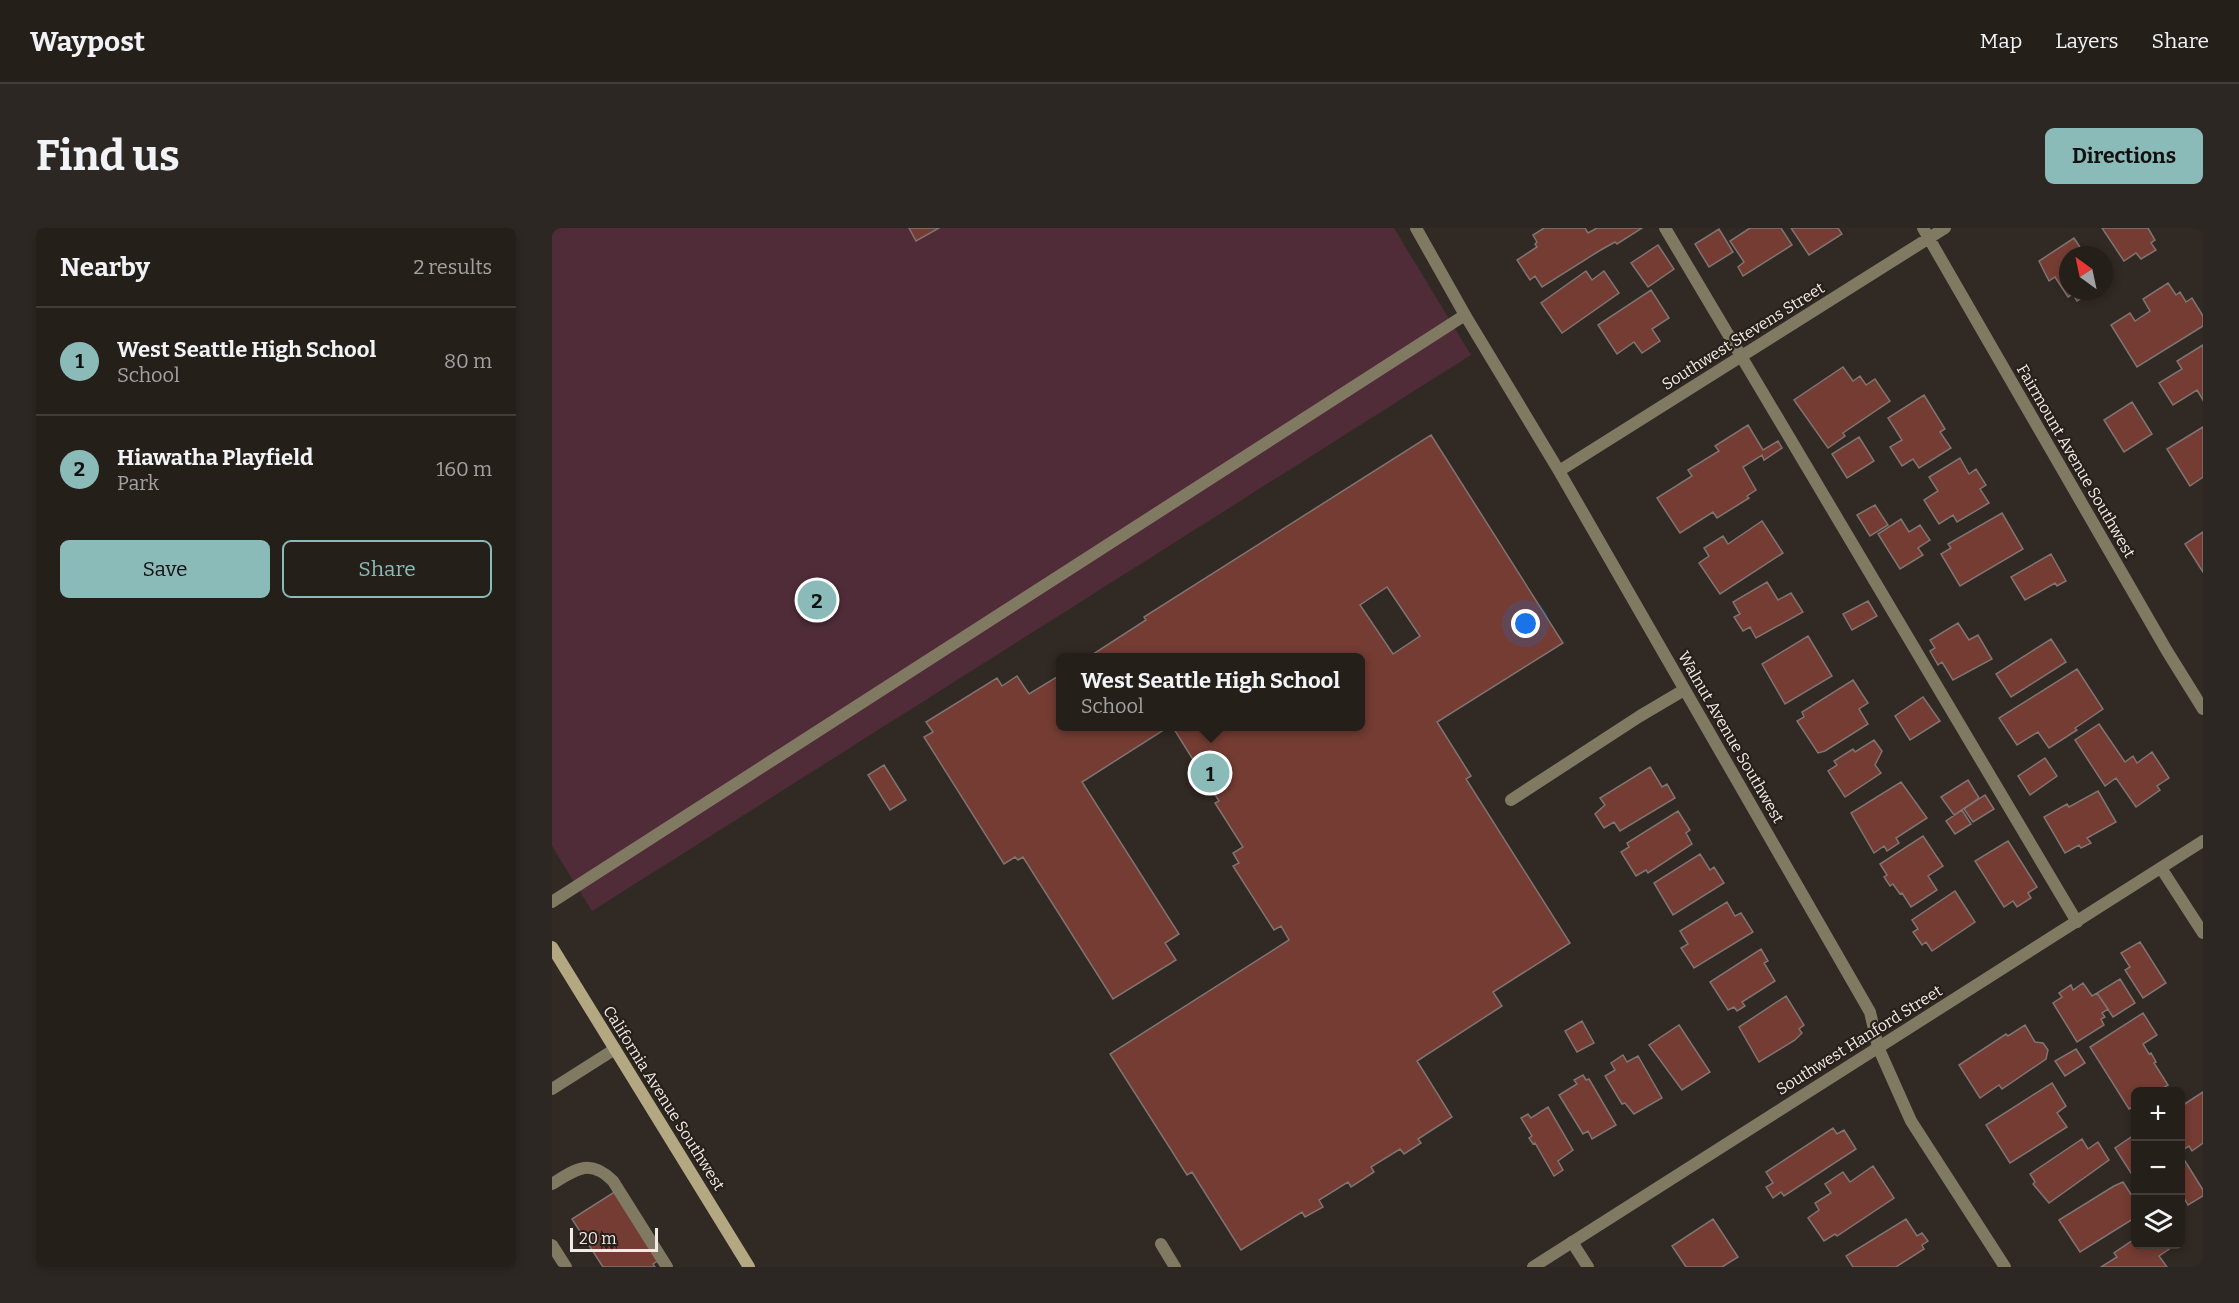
<!DOCTYPE html>
<html lang="en">
<head>
<meta charset="utf-8">
<style>
  body { margin:0; font-family:Bitter,serif; background:#2d2723; color:#f1f3f6 }
  .controls { position:absolute; right:18px; bottom:18px; display:grid; overflow:hidden; border-radius:9px; box-shadow:0 3px 9px #0003 }
  .controls button { width:54px; height:54px; display:grid; place-items:center; padding:0; border:0; border-bottom:2px solid #423d39; background:#251f1a; color:#f1f3f6; font:30px sans-serif }
  .compass { position:absolute; left:1507px; top:18px; width:54px; height:54px; border-radius:50%; background:#251f1a; box-shadow:0 3px 9px #0003; rotate:327deg }
  .scale { position:absolute; left:18px; bottom:15px; width:88px; box-sizing:border-box; padding-left:6px; border:3px solid #f0ebe6; border-top:0; font-size:16px; line-height:21px; white-space:nowrap; color:#f0ebe6; -webkit-text-stroke:4px #27201a; paint-order:stroke }
  .you { position:absolute; left:974px; top:396px; width:21px; height:21px; margin:-15px; border:4px solid #fff; border-radius:50%; background:#1a73e8; box-shadow:0 0 0 9px #1a73e833 }
  .badge { display:grid; place-items:center; width:39px; height:39px; border-radius:50%; background:#8bbbb9; color:#111; font-size:20px; font-weight:700 }
  .pin { position:absolute; translate:-50% -50%; border:3px solid #fff; box-shadow:0 2px 6px #0006 }
  .popup { position:absolute; left:504px; top:425px; width:309px; height:78px; box-sizing:border-box; display:grid; place-content:center; border-radius:9px; background:#251f1a; filter:drop-shadow(0 2px 4px #0005); font-size:20px; white-space:nowrap; color:#a3a2a2 }
  .popup b { font-size:22px; color:#f1f3f6 }
  .popup::after { content:''; position:absolute; left:50%; top:100%; margin-left:-12px; border:12px solid transparent; border-top-color:#251f1a }
  .list { margin:0; padding:0; list-style:none }
  h2 { display:flex; justify-content:space-between; align-items:center; height:78px; margin:0; padding:0 24px; font-size:26px }
  h2 small { font-size:20px; font-weight:400; color:#a3a2a2 }
  .list li { display:grid; grid-template-columns:39px 1fr auto; gap:18px; align-items:center; box-sizing:border-box; height:108px; padding:0 24px; border-top:2px solid #423d39 }
  .list b { display:block; font-size:22px; white-space:nowrap }
  .list p { margin:0; font-size:20px; white-space:nowrap; color:#a3a2a2 }
  .list em { font-size:20px; font-style:normal; color:#a3a2a2 }
  .actions { display:flex; gap:12px; padding:18px 24px }
  .actions a { flex:1; padding:14px 0; border:2px solid #8bbbb9; border-radius:9px; text-align:center; font-size:21px; color:#8bbbb9 }
  .actions .main { background:#8bbbb9; color:#111 }
  .icon { flex:none; width:33px; height:33px; fill:none; stroke:currentColor; stroke-width:2; stroke-linecap:round; stroke-linejoin:round }
  .map { position:relative; flex:none; width:1651px; height:1039px; overflow:hidden; border-radius:9px }
  header { display:flex; align-items:center; gap:36px; box-sizing:border-box; height:84px; padding:0 30px; background:#251f1a; border-bottom:2px solid #423d39 }
  header strong { font-size:28px }
  nav { display:flex; gap:33px; margin-inline-start:auto; font-size:21px }
  .intro { display:flex; align-items:center; justify-content:space-between; box-sizing:border-box; height:144px; padding:0 36px }
  h1 { margin:0; font-size:42px }
  .button { padding:15px 27px; border-radius:9px; background:#8bbbb9; color:#111; font-size:21px; font-weight:700 }
  main { display:flex; gap:36px; padding:0 36px }
  aside { flex:1; background:#251f1a; border-radius:9px; box-shadow:0 3px 9px #0003 }
  .map>svg:first-child { display:block }
</style>
</head>
<body>
<header>
<strong>Waypost</strong>
<nav><a>Map</a><a>Layers</a><a>Share</a></nav>
</header>
<div class="intro"><h1>Find us</h1><a class="button">Directions</a></div>
<main>
<aside>
<h2>Nearby<small>2 results</small></h2>
<ul class="list">
<li><span class="badge">1</span><div><b>West Seattle High School</b><p>School</p></div><em>80 m</em></li>
<li><span class="badge">2</span><div><b>Hiawatha Playfield</b><p>Park</p></div><em>160 m</em></li>
</ul>
<div class="actions"><a class="main">Save</a><a>Share</a></div>
</aside>
<div class="map">
<svg width="1651" height="1039" viewBox="0 0 1651 1039">
  <rect width="100%" height="100%" fill="#312923"/>
  <path fill="#502c39" d="M0 0H842L919 127 40 683 0 618Z"/>
  <path fill="#743c33" stroke="#807471" stroke-width="1.5" fill-rule="evenodd" d="M357 0H387L364 13Z
    M992 0H1033L1036 5 1045 0H1090L1065 16 1063 14 1047 23 990 59 983 48 978 52 965 32 985 19 983 16 985 14 981 7Z
    M1198 0H1229L1240 17 1191 48 1186 39 1192 34 1178 13Z
    M1239 0H1286L1290 6 1257 27Z
    M1550 0H1596L1603 12 1599 15 1604 22 1589 31 1584 25 1572 33Z
    M1167 1 1181 24 1157 39 1143 16Z
    M1522 10 1533 27H1516V63L1539 64 1525 73 1521 66 1516 69 1503 49 1497 53 1487 33Z
    M1106 17 1122 41 1096 59 1079 35Z
    M1034 43 1040 52 1052 43 1067 65 1010 105 989 75Z
    M1616 55 1624 67 1628 64 1634 74 1640 70 1651 88V98L1585 139 1559 97 1578 85 1583 93 1598 83 1591 71Z
    M1099 62 1117 90 1100 101 1108 113 1090 125 1082 114 1065 126 1046 97Z
    M1651 117V172L1645 162 1621 177 1607 155 1630 141 1625 133Z
    M1291 139 1301 153 1308 148 1314 157 1323 151 1338 173 1291 205 1293 208 1276 220 1242 172Z
    M1372 167 1393 201 1388 204 1399 220 1367 240 1361 231 1350 238 1338 219 1350 212 1336 190Z
    M1580 174 1600 206 1572 224 1552 192Z
    M1196 197 1211 222 1226 213 1230 220 1212 232 1210 227 1191 239 1204 262 1195 268 1197 270 1165 290 1161 284 1128 305 1105 270 1140 248 1136 242 1167 223 1163 218Z
    M1651 199V249L1638 258 1615 221Z
    M879 207 1011 415 885 494 919 548 914 551 1018 715 941 764 950 778 865 833 900 889 866 911 869 915 852 926 848 921 819 939 822 944 799 959 796 954 767 972 771 979 753 989 750 984 689 1022 640 944 635 947 558 826 737 712 729 698 722 702 681 638 687 635 681 625 691 619 663 575 667 573 620 498H808V430H535L594 392 592 389ZM835 359 868 408 841 426 808 377Z
    M1307 209 1322 233 1295 250 1280 226Z
    M1408 230 1417 246 1424 241 1434 257 1428 261 1437 275 1405 294 1401 287 1387 296 1372 272 1386 263 1377 249Z
    M1323 277 1336 297 1318 308 1305 287Z
    M1450 285 1471 321 1408 358 1389 326 1399 320 1396 316Z
    M1349 291 1357 304 1368 297 1378 312 1366 320 1371 327 1348 341 1326 306Z
    M1210 293 1231 325 1168 366 1147 335 1157 328 1152 320 1171 308 1176 316Z
    M1651 304V344L1633 316Z
    M1499 326 1514 353 1505 358 1503 355 1473 372 1459 349Z
    M1215 354 1226 372 1239 365 1251 384 1204 410 1198 399 1191 403 1182 389 1188 386 1181 374Z
    M1316 373 1325 388 1300 402 1291 386Z
    M1406 395 1417 412 1426 407 1440 431 1401 452 1390 434 1386 437 1378 423 1383 420 1378 412Z
    M1256 408 1280 448 1233 476 1210 436Z
    M1499 411 1514 434 1459 469 1444 446Z
    M1525 441 1551 481 1523 500 1525 502 1497 520 1486 504 1465 517 1447 490Z
    M508 447V498H618L530 554 627 706 613 715 624 732 561 771 471 629 466 632 463 629 452 636 372 509 381 504 374 494 445 450 450 458 465 448 477 466Z
    M1301 452 1316 475 1307 481 1316 496 1273 523 1266 525 1245 493 1252 489 1250 484Z
    M1371 469 1388 493 1358 512 1343 488Z
    M1547 496 1573 534 1581 528 1585 535 1600 524 1617 550 1605 558 1608 562 1584 579 1564 550 1553 558 1523 512Z
    M1322 512 1330 523 1323 537 1329 545 1293 569 1276 543 1285 537 1282 533 1301 521 1303 524Z
    M1493 530 1505 548 1478 567 1466 548Z
    M332 537 354 572 338 582 316 547Z
    M1098 539 1110 559 1115 556 1123 570 1068 603 1062 594 1052 600 1043 586 1053 577 1048 570Z
    M1416 552 1427 570 1402 587 1389 569Z
    M1349 554 1375 590 1344 610 1347 615 1335 623 1332 618 1322 625 1299 585Z
    M1546 563 1564 594 1535 610 1539 615 1529 620 1527 617 1513 625 1492 589 1515 576 1517 579Z
    M1433 567 1442 581 1421 594 1412 581Z
    M1410 582 1419 596 1403 606 1394 593Z
    M1126 583 1138 602 1134 605 1140 616 1096 645 1094 642 1084 648 1069 624 1077 619 1075 615Z
    M1371 608 1391 638 1376 648 1385 662 1359 679 1350 665 1348 666 1341 656 1338 658 1332 649 1335 647 1328 636Z
    M1456 613 1485 659 1476 665 1479 670 1465 679 1461 673 1452 679 1423 633Z
    M1148 626 1158 642 1162 639 1172 655 1121 687 1102 655Z
    M1403 663 1423 694 1380 723 1374 714 1370 717 1361 704 1366 701 1360 692Z
    M1175 674 1183 688 1189 685 1201 704 1142 740 1129 720 1136 716 1128 703Z
    M1588 714 1614 755 1591 770 1573 742 1578 739 1569 725Z
    M1209 721 1216 733 1212 735 1223 753 1190 774 1193 778 1185 783 1182 779 1176 782 1158 754Z
    M1568 751 1583 775 1561 789 1545 765Z
    M1531 755 1540 768 1545 765 1556 781 1550 785 1553 789 1549 791 1552 797 1525 814 1501 775 1510 769 1507 765 1519 757 1521 762Z
    M1234 768 1252 797 1247 801 1250 805 1243 812 1207 834 1187 799Z
    M1591 785 1605 807 1591 816 1597 826 1599 825 1604 834 1602 835 1616 857 1605 864H1584V877L1577 881 1538 819Z
    M1030 793 1042 815 1025 824 1013 803Z
    M1127 797 1158 844 1130 862 1097 817Z
    M1473 797 1483 814 1491 815 1496 822 1494 831 1450 861 1447 857 1428 870 1407 837 1454 806 1456 808Z
    M1524 821 1533 835 1513 848 1503 833Z
    M1071 827 1075 834 1086 828 1110 870 1082 886 1073 875 1070 876 1053 848 1063 842 1059 835Z
    M1031 847 1034 852 1037 851 1064 897 1040 911 1036 903 1031 906 1007 867 1025 856 1022 852Z
    M1500 855 1514 878 1505 885 1515 899 1458 935 1434 897Z
    M1651 864V915L1640 923 1637 918 1628 924V879Z
    M996 879 1021 922 1006 933 1011 942 1002 948 983 915 981 916 977 910 980 908 969 890 976 886 979 890Z
    M1281 900 1285 906 1292 902 1304 921 1232 968 1229 964 1221 970 1214 959 1221 955 1214 944Z
    M1582 907 1584 942 1579 945 1563 920Z
    M1530 911 1536 921 1546 914 1557 932 1497 975 1481 956 1483 954 1478 946Z
    M1633 933 1651 962V968L1636 977 1632 970 1628 973V936Z
    M1321 938 1342 970 1285 1008 1283 1006 1272 1013 1256 990 1267 982 1263 975 1279 965 1273 956 1291 944 1298 954Z
    M1571 954 1584 974 1581 991 1528 1024 1507 992 1562 958Z
    M64 963 107 1032 101 1036 103 1039H51L20 991Z
    M1161 991 1186 1029 1170 1039H1134L1120 1018Z
    M1354 991 1365 1008 1370 1005 1376 1013 1370 1017 1372 1021 1344 1039H1301L1294 1028Z
    M1584 1010V1016H1620L1622 1018 1607 1028 1615 1039H1549L1565 1029 1562 1025Z"/>
  <g fill="none" stroke-linecap="round" stroke-linejoin="round">
    <path stroke="#817a62" stroke-width="12" d="M1113 0 1525 694
      M0 674 913 87
      M0 956C24 941 38 930 61 953L115 1039
      M0 1017 14 1039"/>
    <path stroke="#817a62" stroke-width="12" d="M864 0 913 87 1007 243 1318 784 1326 819 1359 893 1453 1039
      M1371 0 1615 423 1651 481
      M1007 243 1393 0
      M959 572 1088 488 1132 462
      M1609 640 1651 705
      M0 861 63 821
      M1020 1014 1036 1039
      M609 1016 623 1039"/>
    <path stroke="#817a62" stroke-width="12" d="M981 1039 1651 613"/>
    <path stroke="#b3a881" stroke-width="12" d="M0 719 197 1039"/>
  </g>
  <g text-anchor="middle" dominant-baseline="central" stroke-width="4.5" stroke-linejoin="round" paint-order="stroke">
    <g font-size="16" fill="#f0ebe6" stroke="#27201a">
      <text transform="translate(1191 108) rotate(-32)">Southwest Stevens Street</text>
      <text transform="translate(1524 233) rotate(60)">Fairmount Avenue Southwest</text>
      <text transform="translate(1179 509) rotate(60)">Walnut Avenue Southwest</text>
      <text transform="translate(1307 812) rotate(-32)">Southwest Hanford Street</text>
      <text transform="translate(112 870) rotate(58)">California Avenue Southwest</text>
    </g>
  </g>
</svg>
<div class="controls">
<button>+</button>
<button>−</button>
<button><svg class="icon" aria-label="layers" viewBox="0 0 24 24"><path d="M12 4l9 5-9 5-9-5zM3 14l9 5 9-5"/></svg></button>
</div>
<svg class="compass" viewBox="-18 -18 36 36"><path d="M0-13l5 13h-10z" fill="#e53935"/><path d="M0 13l5-13h-10z" fill="#a3a2a2"/></svg>
<div class="scale">20 m</div>
<div class="you"></div>
<div class="pin badge" style="left:658px;top:545px">1</div>
<div class="popup"><b>West Seattle High School</b>School</div>
<div class="pin badge" style="left:265px;top:372px">2</div>
</div>
</main>
</body>
</html>
